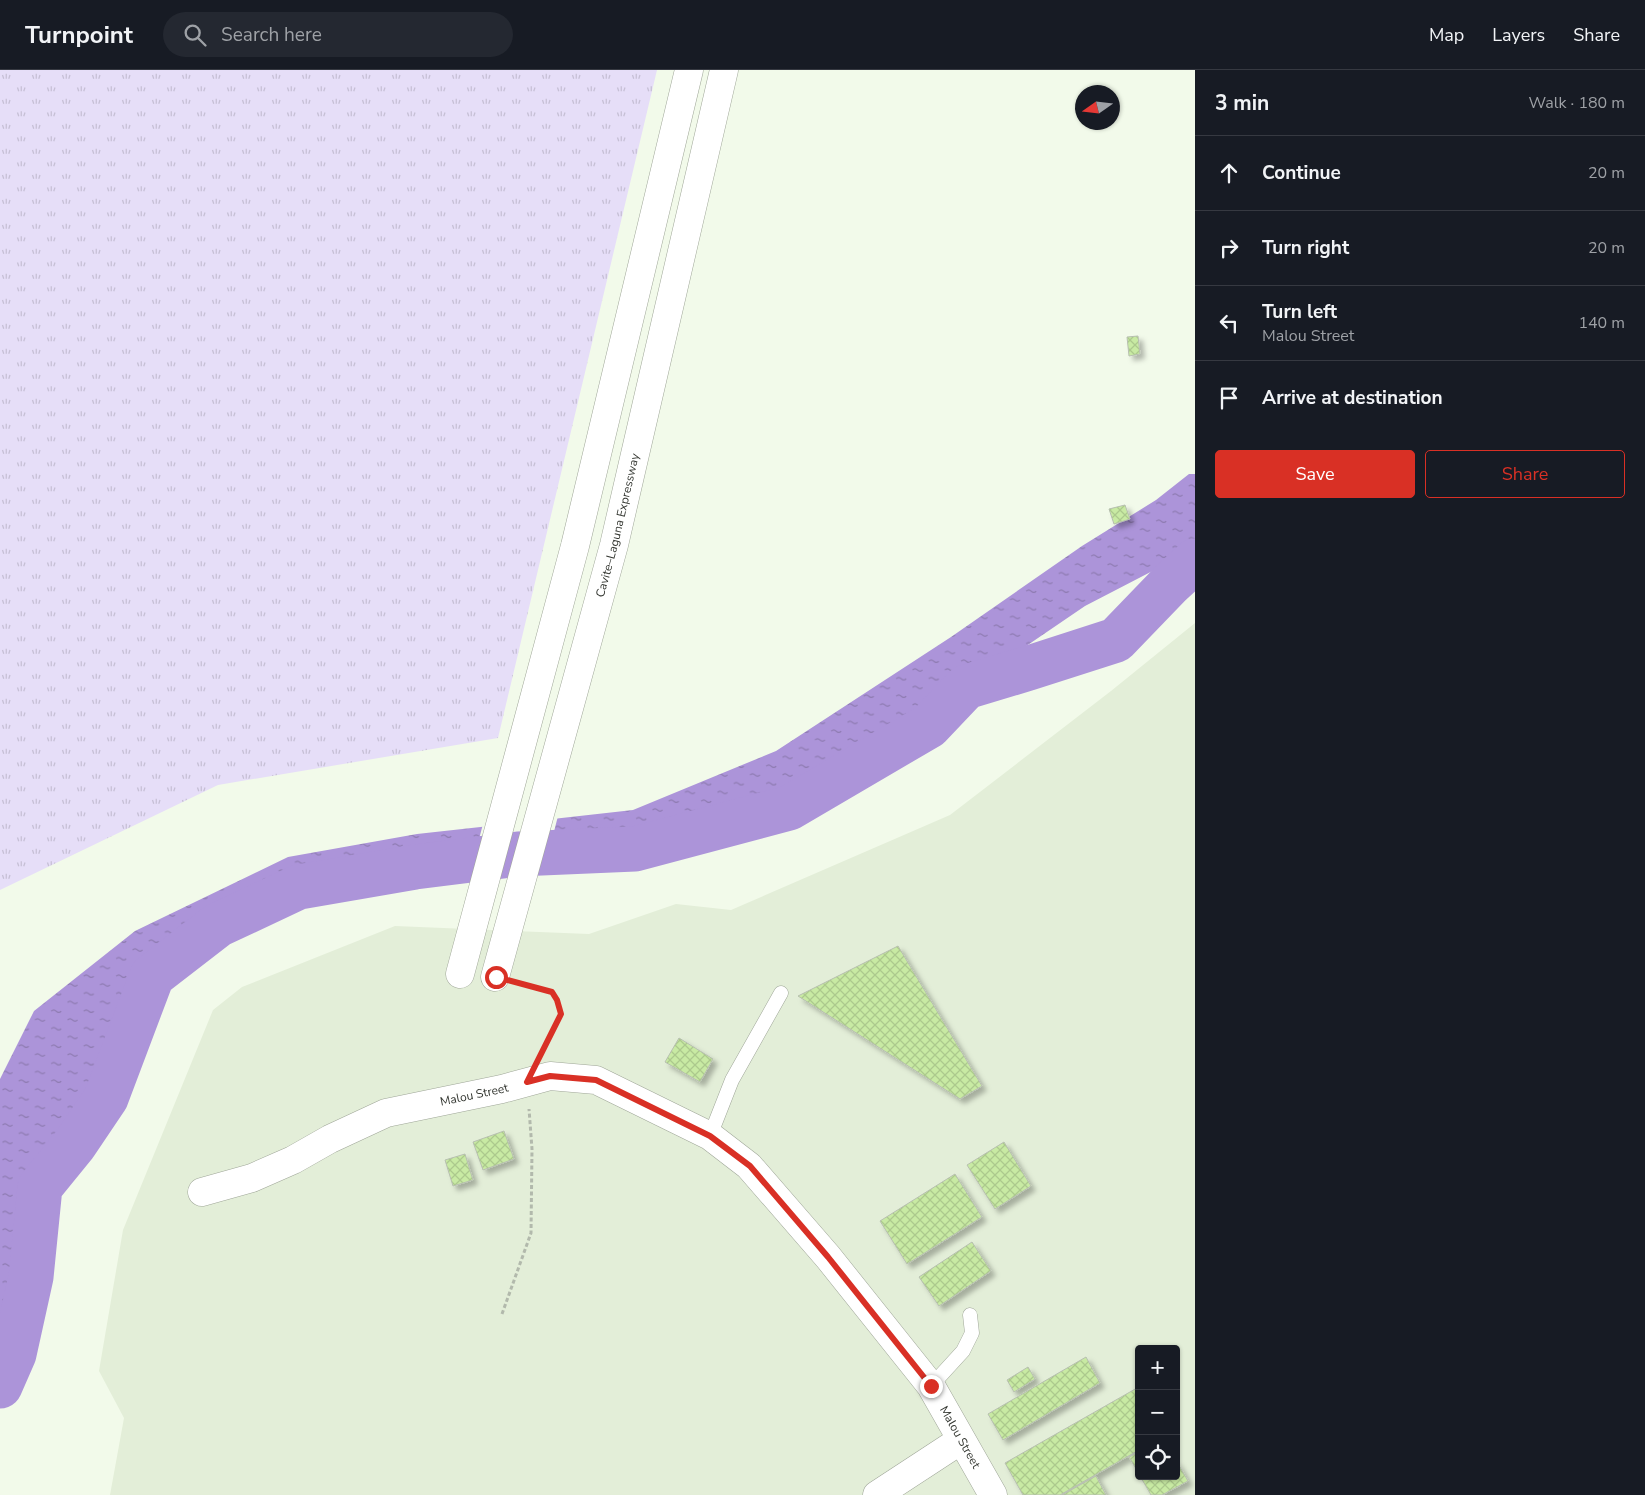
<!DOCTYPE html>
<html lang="en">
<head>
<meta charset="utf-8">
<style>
  body { margin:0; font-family:"Nunito Sans",sans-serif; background:#242831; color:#f1f3f6 }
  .controls { position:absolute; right:15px; bottom:15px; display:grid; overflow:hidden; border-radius:5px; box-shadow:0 1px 4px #0004 }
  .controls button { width:45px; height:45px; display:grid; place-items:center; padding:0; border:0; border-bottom:1px solid #363941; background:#171b24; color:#f1f3f6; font:25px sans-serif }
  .compass { position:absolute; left:1075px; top:15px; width:45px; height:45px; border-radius:50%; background:#171b24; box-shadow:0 1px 4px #0004; rotate:256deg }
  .stop { position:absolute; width:15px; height:15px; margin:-11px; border:4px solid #d93025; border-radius:50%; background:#fff }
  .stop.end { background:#d93025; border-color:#fff; box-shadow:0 1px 5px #0008 }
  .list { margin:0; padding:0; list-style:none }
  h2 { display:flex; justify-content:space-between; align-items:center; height:65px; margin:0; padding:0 20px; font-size:21px }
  h2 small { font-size:16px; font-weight:400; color:#9ea1a6 }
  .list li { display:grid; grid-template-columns:32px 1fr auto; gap:15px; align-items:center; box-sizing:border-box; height:75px; padding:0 20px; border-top:1px solid #363941 }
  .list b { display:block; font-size:19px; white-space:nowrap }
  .list p { margin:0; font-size:16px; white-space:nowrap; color:#9ea1a6 }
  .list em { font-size:16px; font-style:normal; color:#9ea1a6 }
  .actions { display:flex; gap:10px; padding:15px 20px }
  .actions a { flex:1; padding:11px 0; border:1px solid #d93025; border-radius:5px; text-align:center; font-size:18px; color:#d93025 }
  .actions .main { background:#d93025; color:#fff }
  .icon { flex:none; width:28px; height:28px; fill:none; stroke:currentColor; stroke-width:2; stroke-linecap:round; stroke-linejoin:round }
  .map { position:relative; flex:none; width:1195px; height:1425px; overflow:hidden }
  header { display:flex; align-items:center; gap:30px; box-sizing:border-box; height:70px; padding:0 25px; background:#171b24; border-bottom:1px solid #363941 }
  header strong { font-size:24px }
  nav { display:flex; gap:28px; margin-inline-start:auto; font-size:18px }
  .search { width:350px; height:45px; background:#242831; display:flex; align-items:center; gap:12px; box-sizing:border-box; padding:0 18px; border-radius:28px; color:#9ea1a6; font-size:19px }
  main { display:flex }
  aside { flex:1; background:#171b24 }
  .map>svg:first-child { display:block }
</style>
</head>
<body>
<header>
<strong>Turnpoint</strong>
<div class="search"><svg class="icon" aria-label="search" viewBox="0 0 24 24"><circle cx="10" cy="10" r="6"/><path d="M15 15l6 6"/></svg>Search here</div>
<nav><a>Map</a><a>Layers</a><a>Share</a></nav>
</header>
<main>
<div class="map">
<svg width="1195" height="1425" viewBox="0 0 1195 1425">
  <defs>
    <pattern id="grass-tufts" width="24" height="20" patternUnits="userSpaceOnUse" patternTransform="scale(1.25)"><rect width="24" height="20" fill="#e6def8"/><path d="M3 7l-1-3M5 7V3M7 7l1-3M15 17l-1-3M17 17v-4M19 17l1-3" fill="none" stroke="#c6bfd5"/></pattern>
    <pattern id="water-ripples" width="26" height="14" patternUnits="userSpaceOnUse" patternTransform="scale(1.25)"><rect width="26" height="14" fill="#ac94d9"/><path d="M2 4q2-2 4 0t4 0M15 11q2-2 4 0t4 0" fill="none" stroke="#8d7ab0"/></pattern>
    <pattern id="building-cross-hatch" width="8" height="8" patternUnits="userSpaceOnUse" patternTransform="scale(1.25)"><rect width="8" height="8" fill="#c8eaa3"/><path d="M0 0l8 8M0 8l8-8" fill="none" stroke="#acc98d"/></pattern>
    <filter id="shadow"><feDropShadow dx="4.5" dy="4.5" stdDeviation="2.5" flood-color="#0004"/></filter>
  </defs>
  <rect width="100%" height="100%" fill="#f2faea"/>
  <path fill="#e3eed8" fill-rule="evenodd" d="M1195 553V1425H110L124 1348 99 1301 123 1160 213 940 242 917 395 856 589 864 676 834 731 840 950 745 1111 621ZM1139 1279H1176V1406H1139Z"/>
  <path fill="url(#grass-tufts)" d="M0 0H657L498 668 218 715 0 820Z"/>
  <path fill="url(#water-ripples)" d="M1189 404H1195V479L1085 536 966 617 929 656 789 738 635 779 518 784 415 797 299 817 218 855 152 906 106 1028 75 1074 40 1117 31 1207 14 1284 0 1316V1009L34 941 135 861 288 787 417 764 633 740 776 681 951 567 1082 476 1156 430Z"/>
  <path fill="#f2faea" d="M558 746 548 785 518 787 473 792 483 754Z"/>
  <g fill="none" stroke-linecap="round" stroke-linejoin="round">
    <path stroke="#ac94d9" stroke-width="45" d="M0 1316 14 1284 31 1207 40 1117 75 1074 106 1028 152 906 218 855 299 817 415 797 518 784 635 779 789 738 929 656 966 617 1029 598 1116 570 1170 514 1195 491"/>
  </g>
  <path fill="url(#building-cross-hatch)" stroke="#b7bfb0" filter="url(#shadow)" d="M1138 266 1140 284 1129 286 1127 267Z
    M1125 435 1130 449 1114 454 1109 439Z
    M898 876 982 1016 960 1029 798 926Z
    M679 968 713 989 700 1012 665 992Z
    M504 1061 514 1089 483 1100 473 1072Z
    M1004 1072 1031 1116 995 1139 967 1095Z
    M465 1084 473 1110 453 1116 445 1090Z
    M955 1104 982 1147 907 1194 880 1151Z
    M972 1172 991 1201 939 1236 919 1207Z
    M1086 1287 1100 1313 1003 1370 988 1344Z
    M1028 1297 1035 1309 1014 1322 1007 1310Z
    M1137 1318 1139 1321V1380L1060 1425H1023L1005 1393Z
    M1139 1382V1404L1129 1387Z
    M1176 1390 1188 1411 1162 1425H1151L1140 1406H1176Z
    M1096 1406 1106 1425H1062Z"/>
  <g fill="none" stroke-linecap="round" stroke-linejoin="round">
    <g stroke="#9fa698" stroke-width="15">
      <path id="service" d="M710 1066 732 1010 781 923
        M931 1316 963 1281 972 1263 970 1245"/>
    </g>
    <g stroke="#9fa698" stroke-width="29">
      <g id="minor">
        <path id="s1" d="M202 1122 252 1108 293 1090 330 1069 386 1043 502 1019 550 1006 596 1010 710 1066 749 1096 828 1187 931 1316 993 1425"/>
        <path d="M877 1425 961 1370"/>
      </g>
    </g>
    <g stroke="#9fa698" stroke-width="29">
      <g id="motorway">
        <path d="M460 904 575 476 689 0"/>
        <path id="s2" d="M495 907 614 475 724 0"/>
      </g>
    </g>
    <path stroke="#b2b9ac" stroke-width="3" stroke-dasharray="4 2.5" stroke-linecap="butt" d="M520 914 553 922 557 930 561 944 542 981
      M502 1244 531 1163 532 1079 529 1039"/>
    <use href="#service" stroke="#fff" stroke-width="14"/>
    <use href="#minor" stroke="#fff" stroke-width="28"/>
    <use href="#motorway" stroke="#fff" stroke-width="28"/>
  </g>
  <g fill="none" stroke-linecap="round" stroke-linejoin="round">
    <path stroke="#d93025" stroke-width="6" d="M496 907 552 922 557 930 561 944 527 1012 550 1006 596 1010 710 1066 750 1096 828 1187 931 1316"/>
  </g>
  <g text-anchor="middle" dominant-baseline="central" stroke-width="4" stroke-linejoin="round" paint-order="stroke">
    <g font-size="12" fill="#333630" stroke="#fff">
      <text stroke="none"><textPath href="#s2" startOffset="468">Cavite–Laguna Expressway</textPath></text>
      <text stroke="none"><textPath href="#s1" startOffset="291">Malou Street</textPath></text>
      <text stroke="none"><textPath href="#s1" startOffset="936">Malou Street</textPath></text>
    </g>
  </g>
</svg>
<div class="controls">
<button>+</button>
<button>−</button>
<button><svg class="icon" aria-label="locate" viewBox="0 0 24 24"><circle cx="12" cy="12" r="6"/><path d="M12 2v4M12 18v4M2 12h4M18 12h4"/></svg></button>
</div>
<svg class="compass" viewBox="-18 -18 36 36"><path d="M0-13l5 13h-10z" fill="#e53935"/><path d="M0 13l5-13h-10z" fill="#9ea1a6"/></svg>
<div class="stop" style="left:496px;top:907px"></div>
<div class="stop end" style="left:931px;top:1316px"></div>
</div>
<aside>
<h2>3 min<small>Walk · 180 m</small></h2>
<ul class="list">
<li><svg class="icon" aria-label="ahead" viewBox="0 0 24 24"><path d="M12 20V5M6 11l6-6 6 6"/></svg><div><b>Continue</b></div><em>20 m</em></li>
<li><svg class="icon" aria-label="right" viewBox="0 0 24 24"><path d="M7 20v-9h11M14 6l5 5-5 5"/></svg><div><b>Turn right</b></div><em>20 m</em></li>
<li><svg class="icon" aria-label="left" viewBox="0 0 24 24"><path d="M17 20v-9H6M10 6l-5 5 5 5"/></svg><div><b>Turn left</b><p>Malou Street</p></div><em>140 m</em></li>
<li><svg class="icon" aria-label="arrive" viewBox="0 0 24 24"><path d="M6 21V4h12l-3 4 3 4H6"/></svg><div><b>Arrive at destination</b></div></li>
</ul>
<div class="actions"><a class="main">Save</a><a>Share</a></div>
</aside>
</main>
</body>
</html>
